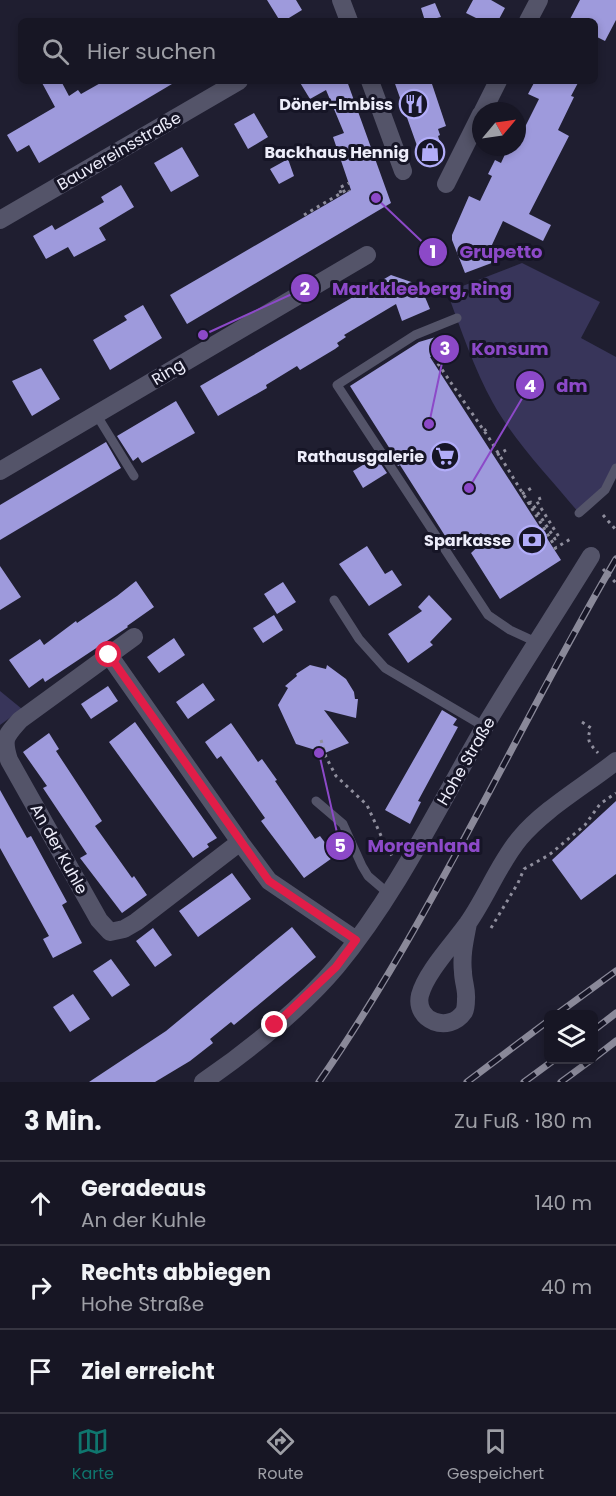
<!DOCTYPE html>
<html lang="de">
<head>
<meta charset="utf-8">
<style>
  body { margin:0; font-family:Poppins,sans-serif; background:#242331; color:#f1f3f6 }
  .controls { position:absolute; right:18px; bottom:18px; display:grid; overflow:hidden; border-radius:9px; box-shadow:0 3px 9px #0003 }
  .controls button { width:54px; height:54px; display:grid; place-items:center; padding:0; border:0; border-bottom:2px solid #363541; background:#171624; color:#f1f3f6; font:30px sans-serif }
  .compass { position:absolute; left:472px; top:102px; width:54px; height:54px; border-radius:50%; background:#171624; box-shadow:0 3px 9px #0003; rotate:61deg }
  .stop { position:absolute; width:18px; height:18px; margin:-14px; border:4px solid #e11d48; border-radius:50%; background:#fff }
  .stop.end { background:#e11d48; border-color:#fff; box-shadow:0 2px 6px #0008 }
  .list { margin:0; padding:0; list-style:none }
  h2 { display:flex; justify-content:space-between; align-items:center; height:78px; margin:0; padding:0 24px; font-size:26px }
  h2 small { font-size:20px; font-weight:400; color:#9e9fa6 }
  .list li { display:grid; grid-template-columns:39px 1fr auto; gap:18px; align-items:center; box-sizing:border-box; height:84px; padding:0 24px; border-top:2px solid #363541 }
  .list b { display:block; font-size:22px; white-space:nowrap }
  .list p { margin:0; font-size:20px; white-space:nowrap; color:#9e9fa6 }
  .list em { font-size:20px; font-style:normal; color:#9e9fa6 }
  .icon { flex:none; width:33px; height:33px; fill:none; stroke:currentColor; stroke-width:2; stroke-linecap:round; stroke-linejoin:round }
  .map { position:relative; flex:none; width:616px; height:1082px; overflow:hidden }
  .search { position:absolute; background:#171624; box-shadow:0 3px 9px #0003; left:18px; right:18px; top:18px; height:66px; display:flex; align-items:center; gap:15px; box-sizing:border-box; padding:0 21px; border-radius:9px; color:#9e9fa6; font-size:22px }
  .sheet { height:330px; background:#171624 }
  nav { display:flex; justify-content:space-around; align-items:center; box-sizing:border-box; height:84px; border-top:2px solid #363541; background:#171624; font-size:16px; color:#9e9fa6 }
  nav a { display:grid; justify-items:center; gap:3px }
  nav .on { color:#0f766e }
  .map>svg:first-child { display:block }
</style>
</head>
<body>
<div class="map">
<svg width="616" height="1082" viewBox="0 0 616 1082">
  <rect width="100%" height="100%" fill="#1f1e30"/>
  <path fill="#38355a" d="M522 263 600 302 581 338 616 357V468L605 490 579 513C551 479 514 441 493 403 474 369 461 329 447 292Z
    M0 691 22 709 0 725Z"/>
  <path fill="#9e9adc" d="M267 0H296L302 10 284 21H280Z
    M473 0H491L505 8 498 21H482L466 13Z
    M580 0H616V20L605 41 595 36V21H569Z
    M435 3 441 17 425 21 421 8Z
    M41 81H61L69 96 78 90 81 94 104 81H177L39 163 29 145 17 152 7 135 55 107Z
    M299 81H347L391 203 187 324 170 295 351 190 333 137 344 133 326 90 310 99Z
    M394 81H431L446 126 438 129 440 135 438 136 442 149 439 156 429 160 421 157Z
    M535 81H579L571 96 574 97 558 130 569 136 529 214 551 225 543 241 503 221 491 247 497 261 465 273 452 240V235L469 196 480 201 492 176 488 174 495 160 501 163 507 150 512 152 517 147V143L539 99 528 94Z
    M254 113 268 137 248 149 234 124Z
    M182 147 199 176 171 192 154 163Z
    M288 159 294 176 279 184 270 169Z
    M121 185 134 207 99 228 106 240 74 257 68 247 46 259 33 236 52 225 55 230 104 202 101 197Z
    M391 275 420 285 430 309 402 321 396 304 344 335 346 337 337 343 339 346 335 349 300 370 297 366 266 385 267 388 218 416 200 386Z
    M143 305 162 338 110 370 93 340 127 320 124 316Z
    M439 336 444 353 430 357 561 560 500 599 471 553 486 539 481 533 454 550 400 465 398 466 388 450 390 449 350 386 419 342Z
    M41 368 60 399 32 416 12 381Z
    M176 401 195 433 142 463 138 457 133 461 117 436Z
    M106 442 121 468 0 540V505Z
    M376 457 387 473 363 488 353 471Z
    M367 546 385 574 392 570 402 585 369 606 339 564Z
    M0 566 21 597 0 610Z
    M136 581 154 607 127 626 128 627 45 682 43 678 29 688 9 660 40 639 44 645 76 621 77 623 117 596Z
    M283 582 296 602 277 614 264 594Z
    M429 595 452 619 430 642 433 645 408 663 388 634 422 611 418 607Z
    M274 615 283 630 263 643 253 628Z
    M174 638 185 655 159 673 147 657Z
    M310 665 326 669 327 665 346 679 354 692 355 699H358L356 718 324 710 349 743 325 753 296 744 278 705 288 688 285 686 297 676 296 674Z
    M203 683 215 700 188 719 176 702Z
    M108 686 118 701 91 719 81 704Z
    M442 710 457 719 453 725 458 727 418 801 421 802 410 824 385 810Z
    M135 722 217 838 207 844 209 847 193 858 109 742Z
    M231 723 258 762 262 759 277 780 275 781 315 839 320 836 335 856 304 878 261 821 265 818 221 756 217 759 205 742Z
    M49 733 59 749 56 751 102 821 95 826 132 878 134 876 147 895 122 913 80 858 87 854 43 788 47 786 23 752Z
    M0 790 27 838 31 836 67 902 62 905 82 943 53 958 43 939 49 936 0 848Z
    M616 801V874L581 900 552 860Z
    M232 873 251 899 198 937 179 911Z
    M292 927 316 957 234 1025 231 1022 210 1039 213 1043 190 1061 155 1082H89L166 1031Z
    M153 928 172 955 155 967 136 941Z
    M111 959 130 985 112 997 93 971Z
    M73 994 90 1019 70 1032 53 1007Z"/>
  <g fill="none" stroke-linecap="round" stroke-linejoin="round">
    <path stroke="#8f8e9d" stroke-width="3" stroke-dasharray="3 4.5" stroke-linecap="butt" d="M341 193 339 188 349 183
      M304 215 348 189 349 191
      M449 353 434 358 489 438 556 548
      M484 431 490 427
      M497 455 506 450
      M522 494 533 487
      M529 504 531 502 555 539 559 537 536 500 541 498
      M603 515 616 530
      M554 549 572 538
      M603 569 616 583
      M582 722 591 728C586 740 589 743 598 753
      M321 740 326 757 336 776 367 805 383 840 392 856
      M491 928 518 883 524 869 549 855 585 825 600 804 616 793"/>
    <path stroke="#545469" stroke-width="9" d="M457 318 415 335 337 385 488 615 510 630 536 642
      M96 414 134 476
      M579 513 605 490 616 468
      M334 600 359 639 385 668 485 727
      M316 801 343 824 362 866 368 876 389 894"/>
    <path stroke="#545469" stroke-width="18" d="M528 21 539 0
      M483 111 498 81
      M446 184 481 114
      M0 220 239 81
      M134 637 20 720C6 736 2 738 9 760L99 920 110 932 124 929 136 922 240 842
      M109 655 240 842 269 881 356 940
      M468 923C465 939 461 955 463 972 463 981 467 990 466 999 466 1004 466 1008 464 1012 449 1034 414 1021 420 995 426 972 454 943 468 923 487 896 499 863 520 838 544 809 586 785 616 761
      M203 1082C247 1052 302 1008 337 966 397 893 438 807 485 726 519 669 556 613 591 556"/>
    <path stroke="#545469" stroke-width="18" d="M341 0 349 21
      M370 81 403 171
      M0 471 367 255"/>
    <g stroke="#8a8999" stroke-width="7">
      <path id="rail" d="M557 1014 616 971
        M594 1030 616 1013
        M594 1058 616 1041
        M319 1082C433 917 515 732 616 559
        M467 1082 548 1021
        M524 1082 554 1060
        M561 1082 591 1060"/>
    </g>
    <use href="#rail" stroke="#161526" stroke-width="4.5" stroke-dasharray="14" stroke-linecap="butt"/>
  </g>
  <g fill="none" stroke-linecap="round" stroke-linejoin="round">
    <path stroke="#e11d48" stroke-width="8" d="M109 655 269 881 356 940 336 967 275 1025"/>
  </g>
  <defs>
    <g id="restaurant-ring" transform="scale(1.5)"><circle r="9.5" fill="#161526" stroke="#b2adf9" stroke-width="1.5"/><path d="M-5-6h1v4h1v-4h1v4h1v-4h1v5L-1.5 .5V6h-2V.5L-5-1ZM5-6V6H3V1.5H1.5Q1.5-4 5-6Z" fill="#b2adf9"/></g>
    <g id="shop-ring" transform="scale(1.5)"><circle r="9.5" fill="#161526" stroke="#b2adf9" stroke-width="1.5"/><path d="M-5-2.5h2.3a2.7 3.5 0 0 1 5.4 0H5L5.5 6h-11ZM-1.5-2.5h3a1.5 2.3 0 0 0-3 0Z" fill="#b2adf9"/></g>
    <g id="supermarket-ring" transform="scale(1.5)"><circle r="9.5" fill="#161526" stroke="#b2adf9" stroke-width="1.5"/><path d="M-6-5.5h2.5l.6 2H6L4.5 2H-2.5L-4.4-4H-6ZM-1.5 3.2a1.3 1.3 0 1 0 .1 0ZM3 3.2a1.3 1.3 0 1 0 .1 0Z" fill="#b2adf9"/></g>
    <g id="bank-ring" transform="scale(1.5)"><circle r="9.5" fill="#161526" stroke="#b2adf9" stroke-width="1.5"/><path d="M-6-4H6V4H-6ZM0-2.3a2.3 2.3 0 1 0 0 4.6a2.3 2.3 0 1 0 0-4.6Z" fill="#b2adf9"/></g>
  </defs>
  <g fill-rule="evenodd">
    <use href="#restaurant-ring" x="414" y="104"/>
    <use href="#shop-ring" x="430" y="152"/>
    <use href="#supermarket-ring" x="445" y="456"/>
    <use href="#bank-ring" x="532" y="540"/>
  </g>
  <g text-anchor="middle" dominant-baseline="central" stroke-width="6" stroke-linejoin="round" paint-order="stroke">
    <g font-size="16" font-weight="bold" fill="#ededfa" stroke="#161526" text-anchor="end">
      <text x="393" y="104">Döner-Imbiss</text>
      <text x="409" y="152">Backhaus Hennig</text>
      <text x="424" y="456">Rathausgalerie</text>
      <text x="511" y="540">Sparkasse</text>
    </g>
    <g font-size="16" fill="#ededfa" stroke="#161526">
      <text transform="translate(119 151) rotate(-30)">Bauvereinsstraße</text>
      <text transform="translate(168 372) rotate(-31)">Ring</text>
      <text transform="translate(466 761) rotate(-60)">Hohe Straße</text>
      <text transform="translate(59 849) rotate(61)">An der Kuhle</text>
    </g>
  </g>
  <path fill="none" stroke="#8c49c8" stroke-width="2" d="M376 198L433 252M203 335L305 288M429 424L445 349M469 488L530 385M319 753L340 846"/>
  <g fill="#8c49c8" stroke="#161526" stroke-width="2">
    <circle cx="376" cy="198" r="6"/>
    <circle cx="203" cy="335" r="6"/>
    <circle cx="429" cy="424" r="6"/>
    <circle cx="469" cy="488" r="6"/>
    <circle cx="319" cy="753" r="6"/>
    <circle cx="433" cy="252" r="15"/>
    <circle cx="305" cy="288" r="15"/>
    <circle cx="445" cy="349" r="15"/>
    <circle cx="530" cy="385" r="15"/>
    <circle cx="340" cy="846" r="15"/>
  </g>
  <g font-size="18" text-anchor="middle" font-weight="bold" fill="#fff">
    <text x="433" y="258">1</text>
    <text x="305" y="295">2</text>
    <text x="445" y="355">3</text>
    <text x="530" y="392">4</text>
    <text x="340" y="852">5</text>
  </g>
  <g font-size="18" text-anchor="middle" font-weight="bold" fill="#8c49c8" stroke="#161526" stroke-width="6" stroke-linejoin="round" paint-order="stroke">
    <text x="501" y="258">Grupetto</text>
    <text x="422" y="295">Markkleeberg, Ring</text>
    <text x="510" y="355">Konsum</text>
    <text x="572" y="392">dm</text>
    <text x="424" y="852">Morgenland</text>
  </g>
</svg>
<div class="controls">
<button><svg class="icon" aria-label="layers" viewBox="0 0 24 24"><path d="M12 4l9 5-9 5-9-5zM3 14l9 5 9-5"/></svg></button>
</div>
<svg class="compass" viewBox="-18 -18 36 36"><path d="M0-13l5 13h-10z" fill="#e53935"/><path d="M0 13l5-13h-10z" fill="#9e9fa6"/></svg>
<div class="stop" style="left:109px;top:655px"></div>
<div class="stop end" style="left:275px;top:1025px"></div>
<div class="search"><svg class="icon" aria-label="search" viewBox="0 0 24 24"><circle cx="10" cy="10" r="6"/><path d="M15 15l6 6"/></svg>Hier suchen</div>
</div>
<section class="sheet">
<h2>3 Min.<small>Zu Fuß · 180 m</small></h2>
<ul class="list">
<li><svg class="icon" aria-label="ahead" viewBox="0 0 24 24"><path d="M12 20V5M6 11l6-6 6 6"/></svg><div><b>Geradeaus</b><p>An der Kuhle</p></div><em>140 m</em></li>
<li><svg class="icon" aria-label="right" viewBox="0 0 24 24"><path d="M7 20v-9h11M14 6l5 5-5 5"/></svg><div><b>Rechts abbiegen</b><p>Hohe Straße</p></div><em>40 m</em></li>
<li><svg class="icon" aria-label="arrive" viewBox="0 0 24 24"><path d="M6 21V4h12l-3 4 3 4H6"/></svg><div><b>Ziel erreicht</b></div></li>
</ul>
</section>
<nav>
<a class="on"><svg class="icon" aria-label="map" viewBox="0 0 24 24"><path d="M3 6l6-2 6 2 6-2v14l-6 2-6-2-6 2zM9 4v14M15 6v14"/></svg>Karte</a>
<a><svg class="icon" aria-label="directions" viewBox="0 0 24 24"><path d="M12 3l9 9-9 9-9-9zM9 14v-3h6M13 9l2 2-2 2"/></svg>Route</a>
<a><svg class="icon" aria-label="saved" viewBox="0 0 24 24"><path d="M7 4h10v16l-5-4-5 4z"/></svg>Gespeichert</a>
</nav>
</body>
</html>
